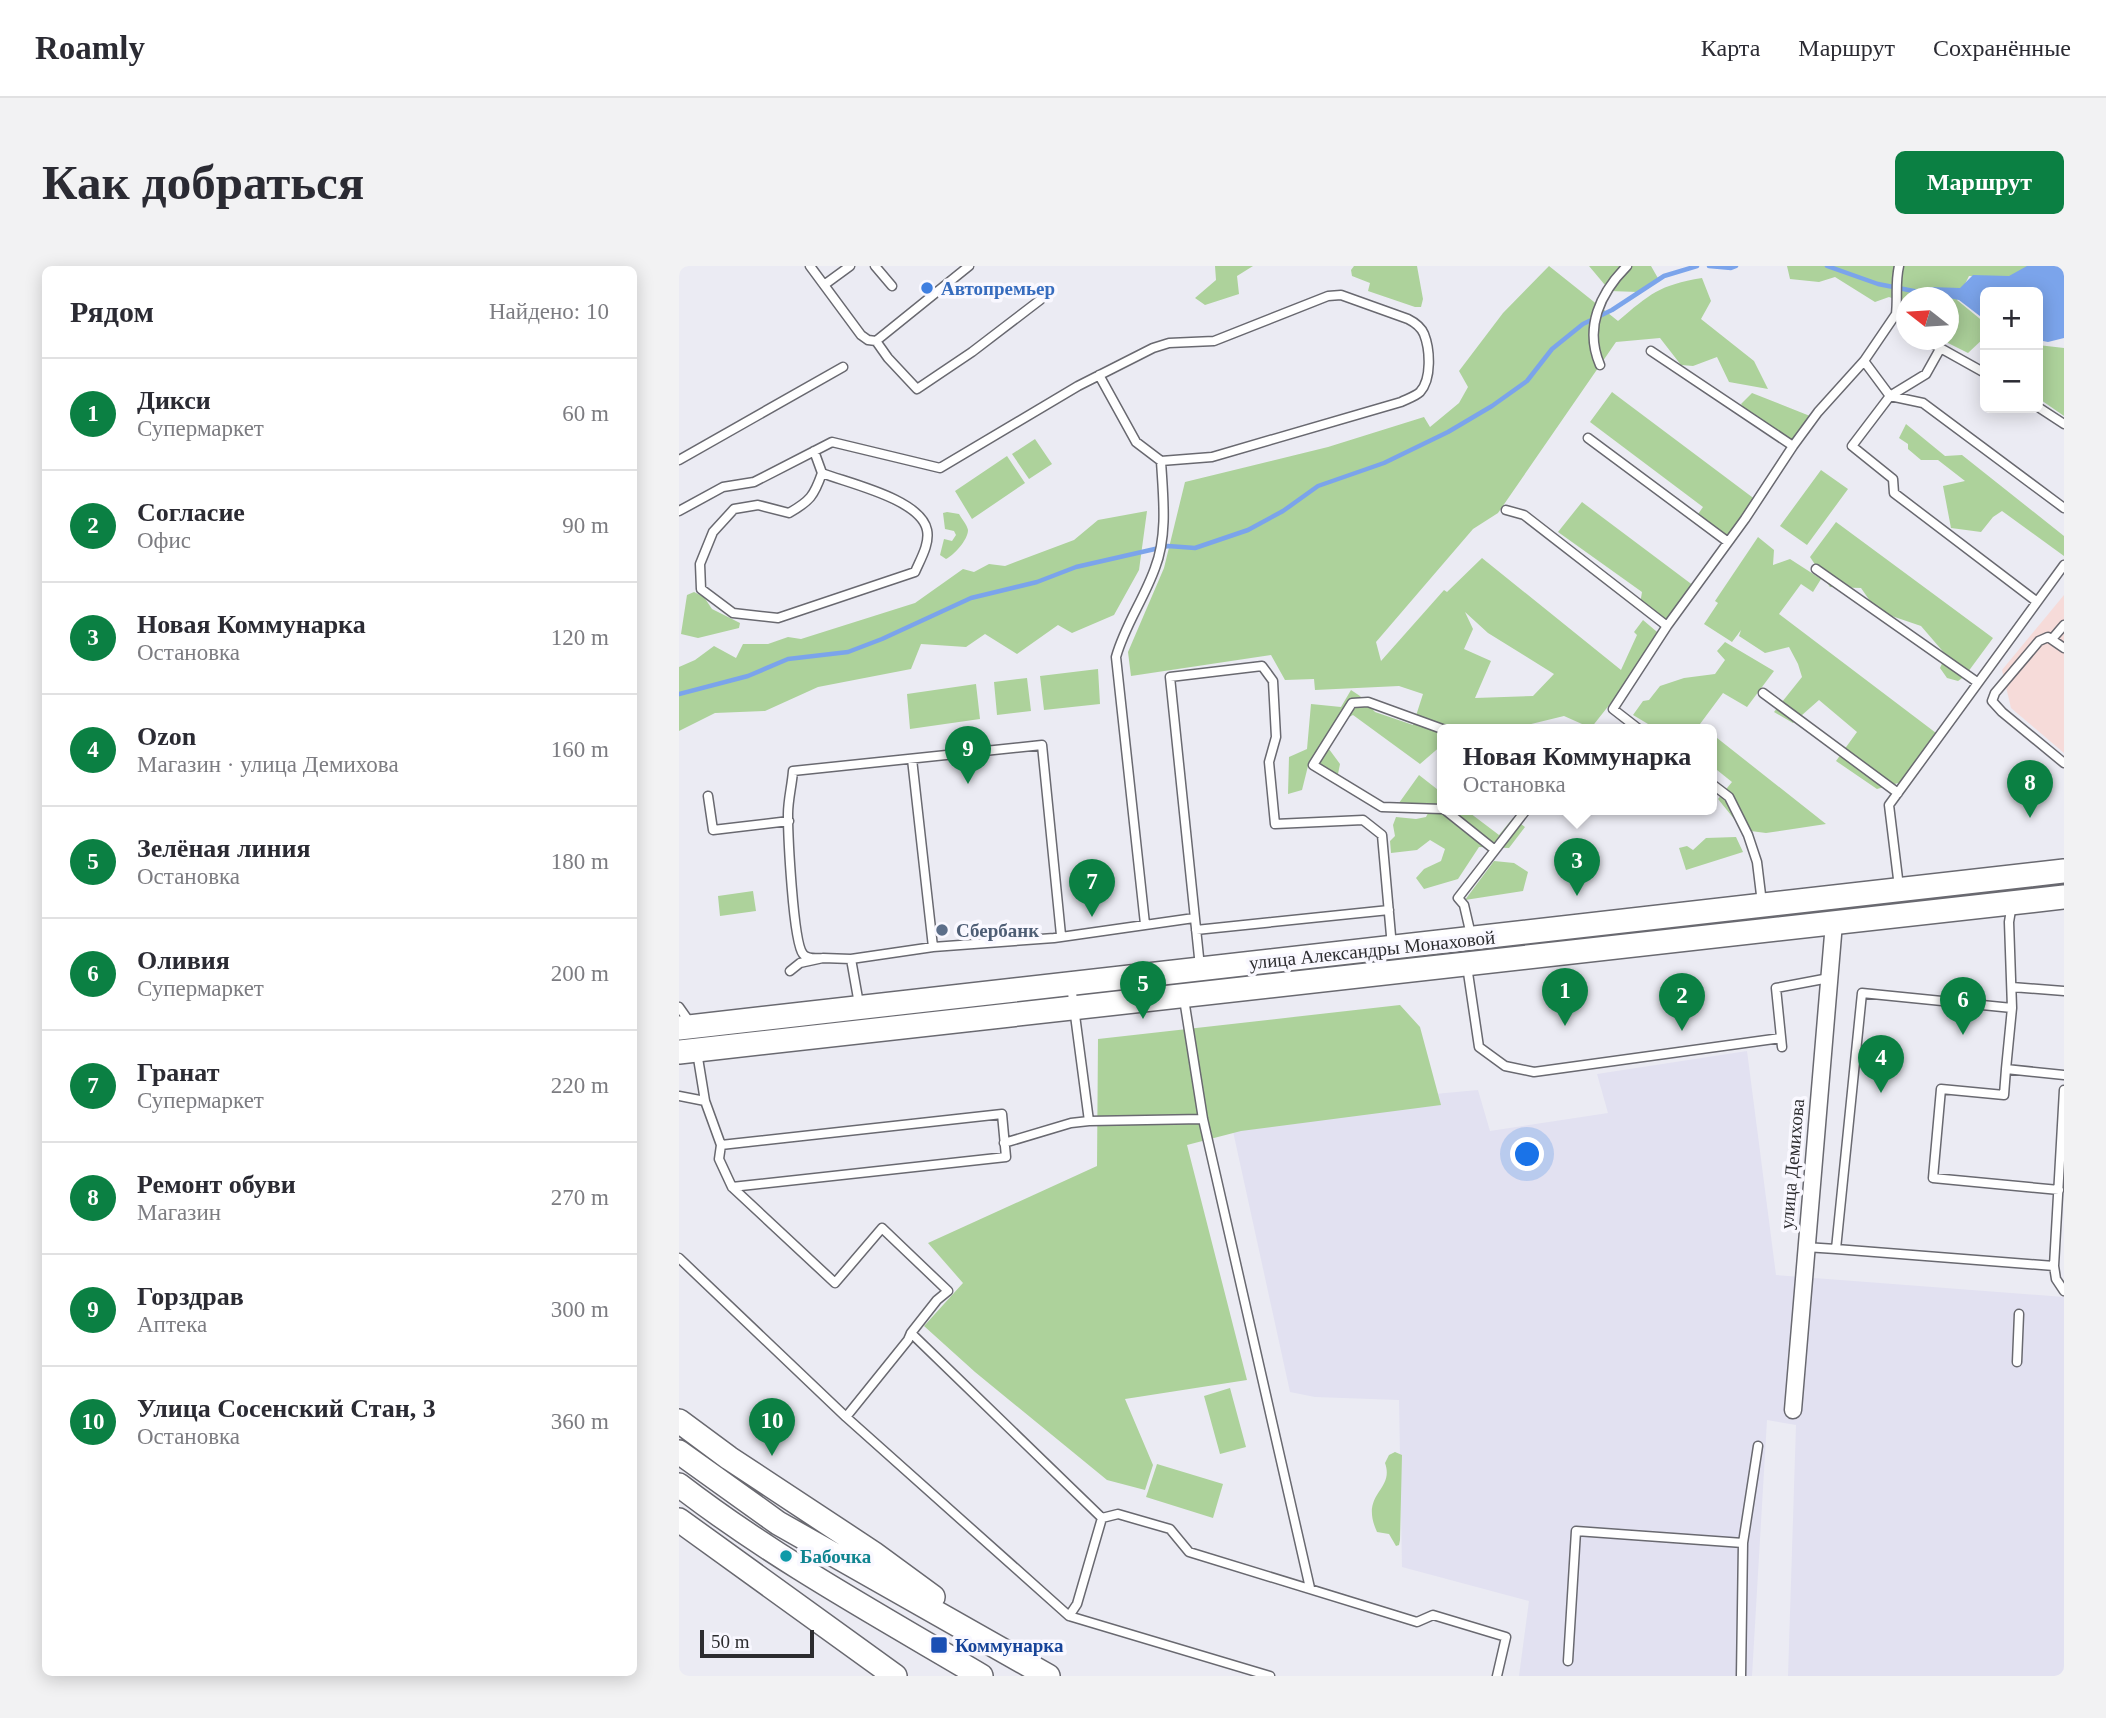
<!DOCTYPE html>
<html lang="ru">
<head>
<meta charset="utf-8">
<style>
  body { margin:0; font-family:Georgia,serif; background:#f2f2f3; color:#2b2b33 }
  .controls { position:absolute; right:21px; top:21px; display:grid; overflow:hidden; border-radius:10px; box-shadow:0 4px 18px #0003 }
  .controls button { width:63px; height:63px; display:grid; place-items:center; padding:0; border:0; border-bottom:2px solid #e1e1e2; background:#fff; color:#2b2b33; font:35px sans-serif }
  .compass { position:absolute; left:1217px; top:21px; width:63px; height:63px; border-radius:50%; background:#fff; box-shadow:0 4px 18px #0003; rotate:287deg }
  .scale { position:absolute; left:21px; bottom:18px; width:114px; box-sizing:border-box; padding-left:7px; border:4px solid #2c2c2f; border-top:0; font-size:19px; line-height:24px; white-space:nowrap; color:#2c2c2f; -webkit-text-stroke:5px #f9f8ff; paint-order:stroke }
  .you { position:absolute; left:849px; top:889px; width:24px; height:24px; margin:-18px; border:5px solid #fff; border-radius:50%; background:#1a73e8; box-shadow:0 0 0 10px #1a73e833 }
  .badge { display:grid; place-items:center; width:46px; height:46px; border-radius:50%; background:#0b8043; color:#fff; font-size:23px; font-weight:700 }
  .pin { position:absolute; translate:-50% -58px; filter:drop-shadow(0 2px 4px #0008) }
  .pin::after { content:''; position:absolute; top:37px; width:24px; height:21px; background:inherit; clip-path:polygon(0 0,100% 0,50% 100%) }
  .popup { position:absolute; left:758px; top:458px; width:280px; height:91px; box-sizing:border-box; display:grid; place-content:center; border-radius:10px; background:#fff; filter:drop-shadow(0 2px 5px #0005); font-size:23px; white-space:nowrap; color:#7c7c81 }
  .popup b { font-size:26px; color:#2b2b33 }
  .popup::after { content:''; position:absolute; left:50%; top:100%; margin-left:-14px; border:14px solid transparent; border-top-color:#fff }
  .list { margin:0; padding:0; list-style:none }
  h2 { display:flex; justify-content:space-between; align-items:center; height:91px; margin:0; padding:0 28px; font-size:30px }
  h2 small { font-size:23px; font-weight:400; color:#7c7c81 }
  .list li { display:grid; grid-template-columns:46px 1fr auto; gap:21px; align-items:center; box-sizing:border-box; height:112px; padding:0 28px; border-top:2px solid #e1e1e2 }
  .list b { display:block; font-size:26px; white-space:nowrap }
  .list p { margin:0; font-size:23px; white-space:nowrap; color:#7c7c81 }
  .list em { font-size:23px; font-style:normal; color:#7c7c81 }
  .map { position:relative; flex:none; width:1385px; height:1410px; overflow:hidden; border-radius:10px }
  header { display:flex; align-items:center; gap:42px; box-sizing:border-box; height:98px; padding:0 35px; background:#fff; border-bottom:2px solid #e1e1e2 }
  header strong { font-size:33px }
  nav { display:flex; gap:38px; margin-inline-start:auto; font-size:24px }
  .intro { display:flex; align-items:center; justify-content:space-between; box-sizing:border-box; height:168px; padding:0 42px }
  h1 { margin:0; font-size:49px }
  .button { padding:18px 32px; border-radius:10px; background:#0b8043; color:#fff; font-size:24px; font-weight:700 }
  main { display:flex; gap:42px; padding:0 42px }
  aside { flex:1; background:#fff; border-radius:10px; box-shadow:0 4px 18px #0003 }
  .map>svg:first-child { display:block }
</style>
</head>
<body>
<header>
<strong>Roamly</strong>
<nav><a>Карта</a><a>Маршрут</a><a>Сохранённые</a></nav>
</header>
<div class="intro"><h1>Как добраться</h1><a class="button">Маршрут</a></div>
<main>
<aside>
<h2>Рядом<small>Найдено: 10</small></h2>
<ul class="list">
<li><span class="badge">1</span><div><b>Дикси</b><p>Супермаркет</p></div><em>60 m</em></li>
<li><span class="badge">2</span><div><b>Согласие</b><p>Офис</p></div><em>90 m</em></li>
<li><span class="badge">3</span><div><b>Новая Коммунарка</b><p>Остановка</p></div><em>120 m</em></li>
<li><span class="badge">4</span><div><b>Ozon</b><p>Магазин · улица Демихова</p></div><em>160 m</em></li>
<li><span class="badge">5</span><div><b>Зелёная линия</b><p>Остановка</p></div><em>180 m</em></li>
<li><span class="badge">6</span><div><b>Оливия</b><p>Супермаркет</p></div><em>200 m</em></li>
<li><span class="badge">7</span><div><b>Гранат</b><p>Супермаркет</p></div><em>220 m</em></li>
<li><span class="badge">8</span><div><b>Ремонт обуви</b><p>Магазин</p></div><em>270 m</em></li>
<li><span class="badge">9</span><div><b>Горздрав</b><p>Аптека</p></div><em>300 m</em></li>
<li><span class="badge">10</span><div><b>Улица Сосенский Стан, 3</b><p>Остановка</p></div><em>360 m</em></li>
</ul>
</aside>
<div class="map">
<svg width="1385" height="1410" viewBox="0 0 1385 1410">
  <rect width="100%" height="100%" fill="#ebebf3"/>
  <path fill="#e2e1f1" d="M1068 785 1097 1009 1385 1031V1410H1109L1117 1159 1088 1154 1073 1410H840L850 1335 723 1301 720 1134 636 1131 611 1126 550 847 799 824 811 865 929 847 918 808Z"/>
  <path fill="#f6dbd9" d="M1385 329V487L1332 442 1323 404Z"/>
  <path fill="#add29b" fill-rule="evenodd" d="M536 0H574L558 10 560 28 526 39 516 32 537 14Z
    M675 0H738L744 33 742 41H736L689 25 691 17 673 10 672 4Z
    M870 0 939 55C971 28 980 19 1023 12L1032 35 1022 53 1075 95 1089 123 1050 116 1038 91 1014 100 1002 99 981 72 937 76 819 247 794 263 697 376 702 395 765 324 768 326 803 292 942 404 958 369 955 366 964 354 984 371 912 462 885 450 827 464H763V479L741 498 674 449 668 452 647 479 661 498 659 508 629 500 623 524 609 528 610 491 628 483 632 438 662 441 672 424 681 430 696 446 734 459 744 428 720 420 636 424 635 413 606 414 592 389 452 410 449 386 485 302 506 216 649 181 745 151 751 161 780 137 789 121 780 105 824 47ZM786 346 809 367 875 408 854 430 796 432 812 395 785 383 794 363Z
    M910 0H972L980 14 959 26 931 25Z
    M1108 0H1363L1351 14 1290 10 1278 34 1306 57V71L1289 87 1263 74H1269V32H1227V37L1210 31 1196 36 1156 11 1140 16 1111 13Z
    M1359 79 1385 82V150L1359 132Z
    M933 126 1077 234 1048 271 1017 251 1024 241 911 156Z
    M1073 127 1136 152 1114 182 1079 161 1062 138Z
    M1227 158 1266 190 1283 189 1385 270V290L1323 245 1314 251 1302 266 1272 262 1264 220 1286 215 1259 194H1242L1229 183V178L1220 172Z
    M356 173 373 198 350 213 333 188Z
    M328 190 346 217 293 253 276 225Z
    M1142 204 1169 223 1128 279 1101 260Z
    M903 236 1015 320 989 356 961 338 963 326 879 266Z
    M468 245 460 304 435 349 393 367 379 359 338 388 306 368 287 381 242 378 232 403 139 421 86 445 36 447 0 465V401L16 394 35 380 57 392 64 378H89L109 371 122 373 236 337 284 303 295 306 310 298 326 300 395 274 419 254Z
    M268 246 280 248C283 253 288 259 289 264 289 274 275 289 267 293L261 289 265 273 273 275 277 269 275 265 266 263 264 247Z
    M1157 256 1314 372 1286 410 1279 415 1268 412 1261 402 1267 389 1242 360 1198 345 1182 322 1151 321 1131 291Z
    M1079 271 1095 284 1094 299 1111 293 1142 313 1134 326 1122 318 1100 348 1261 470 1223 516 1198 523 1157 495 1178 466 1140 434 1114 457 1095 446 1123 411 1119 398 1110 381 1086 387 1060 370 1062 364 1053 376 1025 358 1039 337 1036 335Z
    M15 326 25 331 33 343 61 357 60 362 19 372 2 368 8 329Z
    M1046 376 1095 405 1068 441 1044 427 1021 458 1027 464H963L969 458 954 449 964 435 970 434 981 420 1005 412 1036 408 1046 394 1038 385Z
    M419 403 421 438 365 444 361 410Z
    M348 412 352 445 318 449 315 416Z
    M297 418 301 453 231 463 228 428Z
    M1033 468 1147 558 1087 567 1064 564 1039 533 1053 516 1033 500Z
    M740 509 763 527V544H787L820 569 834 552 846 561 830 582 800 581 779 613 745 623 737 612 745 603 762 595 766 583 751 574 738 584 712 587 711 575 716 570 714 559 717 551 737 553 747 551 749 547 724 541 720 537Z
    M1057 571 1064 586 1007 604 1000 582 1008 580 1014 584 1027 572Z
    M815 595 835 597 849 606 844 625 786 634Z
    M74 625 77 645 41 650 39 630Z
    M721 739 741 761 762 839 562 865 508 879 568 1114 446 1133 474 1199 466 1224 428 1214 296 1106 245 1060 284 1017 249 977 418 900 419 773Z
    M551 1122 567 1181 541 1188 525 1130Z
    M716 1186 723 1189 721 1274 720 1279 717 1280 710 1268 698 1266C680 1227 716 1225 706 1197L710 1189Z
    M478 1198 544 1218 534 1252 467 1231Z"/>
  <path fill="#7ba4eb" d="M1348 0H1385V72L1369 76 1359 74V26H1306V54L1280 34 1250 28 1251 21 1281 22 1294 9 1330 10Z"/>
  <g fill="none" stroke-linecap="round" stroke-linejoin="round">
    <path stroke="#7ba4eb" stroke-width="4.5" d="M1030 0 1052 2 1057 0
      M1148 0 1199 18 1250 28
      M0 428 69 410 109 393 169 386 203 373 292 332 358 316 397 301 489 280 516 282 569 264 604 245 639 220 705 197 769 166 813 140 848 115 873 83 904 58 933 44 985 10 1018 0"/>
    <g stroke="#696970" stroke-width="11">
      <path id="lane" d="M131 0 182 69 189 74 197 75 290 0
        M196 0 213 20
        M145 19 171 0
        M1217 48C1219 31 1216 17 1220 0
        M1247 74 1306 107
        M197 75 209 92 238 123 293 86 361 34
        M1261 83 1247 108 1211 130 1173 180 1214 213 1215 227 1357 335
        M972 85 1114 180
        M1185 95 1211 130 1244 137 1385 242
        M921 99C905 62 921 27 948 0
        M420 109 457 176 482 195C484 229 489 269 476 302 465 333 446 359 437 391L466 658
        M1359 141 1385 158
        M909 172 1049 276
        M135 185 143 207C168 217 242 233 248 264 251 278 241 294 236 306L99 352 54 347 22 323 21 298 34 266 55 243 79 239 110 247C131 235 135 230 143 207
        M0 194 164 101
        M827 244 845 249 988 360
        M0 245 44 221 75 216 153 176 261 202 399 120 474 82 490 77 535 75 649 30 662 29 729 53C735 56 742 61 745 68 751 83 753 113 741 126 737 130 728 133 722 136L533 191 482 195
        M1137 303 1298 416
        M1373 373 1385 359
        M1385 382 1369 371 1360 375 1316 427 1313 435 1323 446 1385 497
        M1084 427 1219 527
        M961 464 934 443 988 360 1066 253 1114 180 1139 146 1185 95 1217 48 1227 51
        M233 493 254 681
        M1033 518 1050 531 1069 569 1078 596 1083 637
        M29 530 34 564 110 555
        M763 543 703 541 634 499 673 437 689 436 766 464
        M766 544 816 584
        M1220 621 1210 539 1385 299
        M1333 638 1330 656 1333 742 1183 727 1157 983 1375 1000 1377 1013 1385 1025
        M517 664 710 644
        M792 669 785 639 779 632 847 544
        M144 692C137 692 129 694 124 688 114 676 109 569 109 548 109 534 113 519 114 505L363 479 382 669
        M172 693 180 738
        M788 700 800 781 826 800 855 806 1102 772
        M521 701 491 411 583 400 594 415 597 471 590 496 596 558 684 554 703 569 713 681
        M111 705 121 697 144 692 172 693 254 681 375 672 515 652
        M392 719 410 855
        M1333 721 1385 725
        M505 733 524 853 631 1322
        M0 741 12 758
        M1333 742 1327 803 1385 809
        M1103 781 1097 722 1150 712
        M18 786 26 835 42 879 40 893 53 921 156 1017 203 962 269 1025 258 1034 232 1067 423 1252
        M1327 803 1325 829 1262 823 1254 912 1380 924
        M0 830 26 835
        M325 877 392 857 410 855 524 853
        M42 879 323 848 327 891 53 921
        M1126 981 1157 983
        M0 992 167 1151 390 1350 591 1410
        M1375 1000 1385 824
        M1338 1096 1340 1048
        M167 1151 229 1074 232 1067
        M423 1252 439 1248 491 1263 510 1286 738 1356 754 1349 827 1371 818 1410
        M390 1350 398 1338 423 1252
        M889 1395 897 1265 1064 1277
        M1062 1410 1064 1277 1079 1180"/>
    </g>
    <g stroke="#696970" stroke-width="19">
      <path id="street" d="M1114 1144 1155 657"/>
    </g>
    <g stroke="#696970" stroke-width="26">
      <path id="secondary" d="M0 762 1385 605
        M0 786 1385 631
        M0 1155 50 1192 194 1287 254 1331
        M0 1186 99 1257 369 1410
        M0 1219C95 1292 199 1349 302 1410
        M0 1254 216 1410"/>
    </g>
    <use href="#lane" stroke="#fff" stroke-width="8"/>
    <use href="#street" stroke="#fff" stroke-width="16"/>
    <use href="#secondary" stroke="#fff" stroke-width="23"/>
  </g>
  <circle fill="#3f7fe0" stroke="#f9f8ff" stroke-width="2.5" cx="248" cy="22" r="7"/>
  <circle fill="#5c6f8a" stroke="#f9f8ff" stroke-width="2.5" cx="263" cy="664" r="7"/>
  <circle fill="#0f9aa8" stroke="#f9f8ff" stroke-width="2.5" cx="107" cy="1290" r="7"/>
  <rect fill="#1a4fb4" stroke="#f9f8ff" stroke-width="2.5" x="251" y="1370" width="18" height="18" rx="3.5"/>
  <g text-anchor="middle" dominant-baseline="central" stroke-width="7" stroke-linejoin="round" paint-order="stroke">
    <g font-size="19" font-weight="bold" fill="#366cbe" stroke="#f9f8ff" text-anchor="start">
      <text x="262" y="22">Автопремьер</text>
    </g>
    <g font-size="19" font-weight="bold" fill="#4e5e75" stroke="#f9f8ff" text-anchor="start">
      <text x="277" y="664">Сбербанк</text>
    </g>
    <g font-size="19" fill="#2c2c2f" stroke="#f9f8ff">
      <text transform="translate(693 684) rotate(-6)">улица Александры Монаховой</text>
      <text transform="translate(1113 898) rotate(-85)">улица Демихова</text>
    </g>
    <g font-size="19" font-weight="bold" fill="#0d838f" stroke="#f9f8ff" text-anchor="start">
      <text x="121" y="1290">Бабочка</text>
    </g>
    <g font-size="19" font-weight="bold" fill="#164399" stroke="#f9f8ff" text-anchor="start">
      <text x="276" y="1379">Коммунарка</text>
    </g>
  </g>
</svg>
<div class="controls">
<button>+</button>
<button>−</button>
</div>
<svg class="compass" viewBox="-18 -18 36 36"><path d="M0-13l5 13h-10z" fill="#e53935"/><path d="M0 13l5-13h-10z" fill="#7c7c81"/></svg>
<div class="scale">50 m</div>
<div class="you"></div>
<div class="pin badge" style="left:886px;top:760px">1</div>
<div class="pin badge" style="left:1003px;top:765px">2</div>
<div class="pin badge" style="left:898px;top:630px">3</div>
<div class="popup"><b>Новая Коммунарка</b>Остановка</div>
<div class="pin badge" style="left:1202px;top:827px">4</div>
<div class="pin badge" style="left:464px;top:753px">5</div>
<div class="pin badge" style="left:1284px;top:769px">6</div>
<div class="pin badge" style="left:413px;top:651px">7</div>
<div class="pin badge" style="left:1351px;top:552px">8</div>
<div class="pin badge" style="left:289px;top:518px">9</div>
<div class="pin badge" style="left:93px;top:1190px">10</div>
</div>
</main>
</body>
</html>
